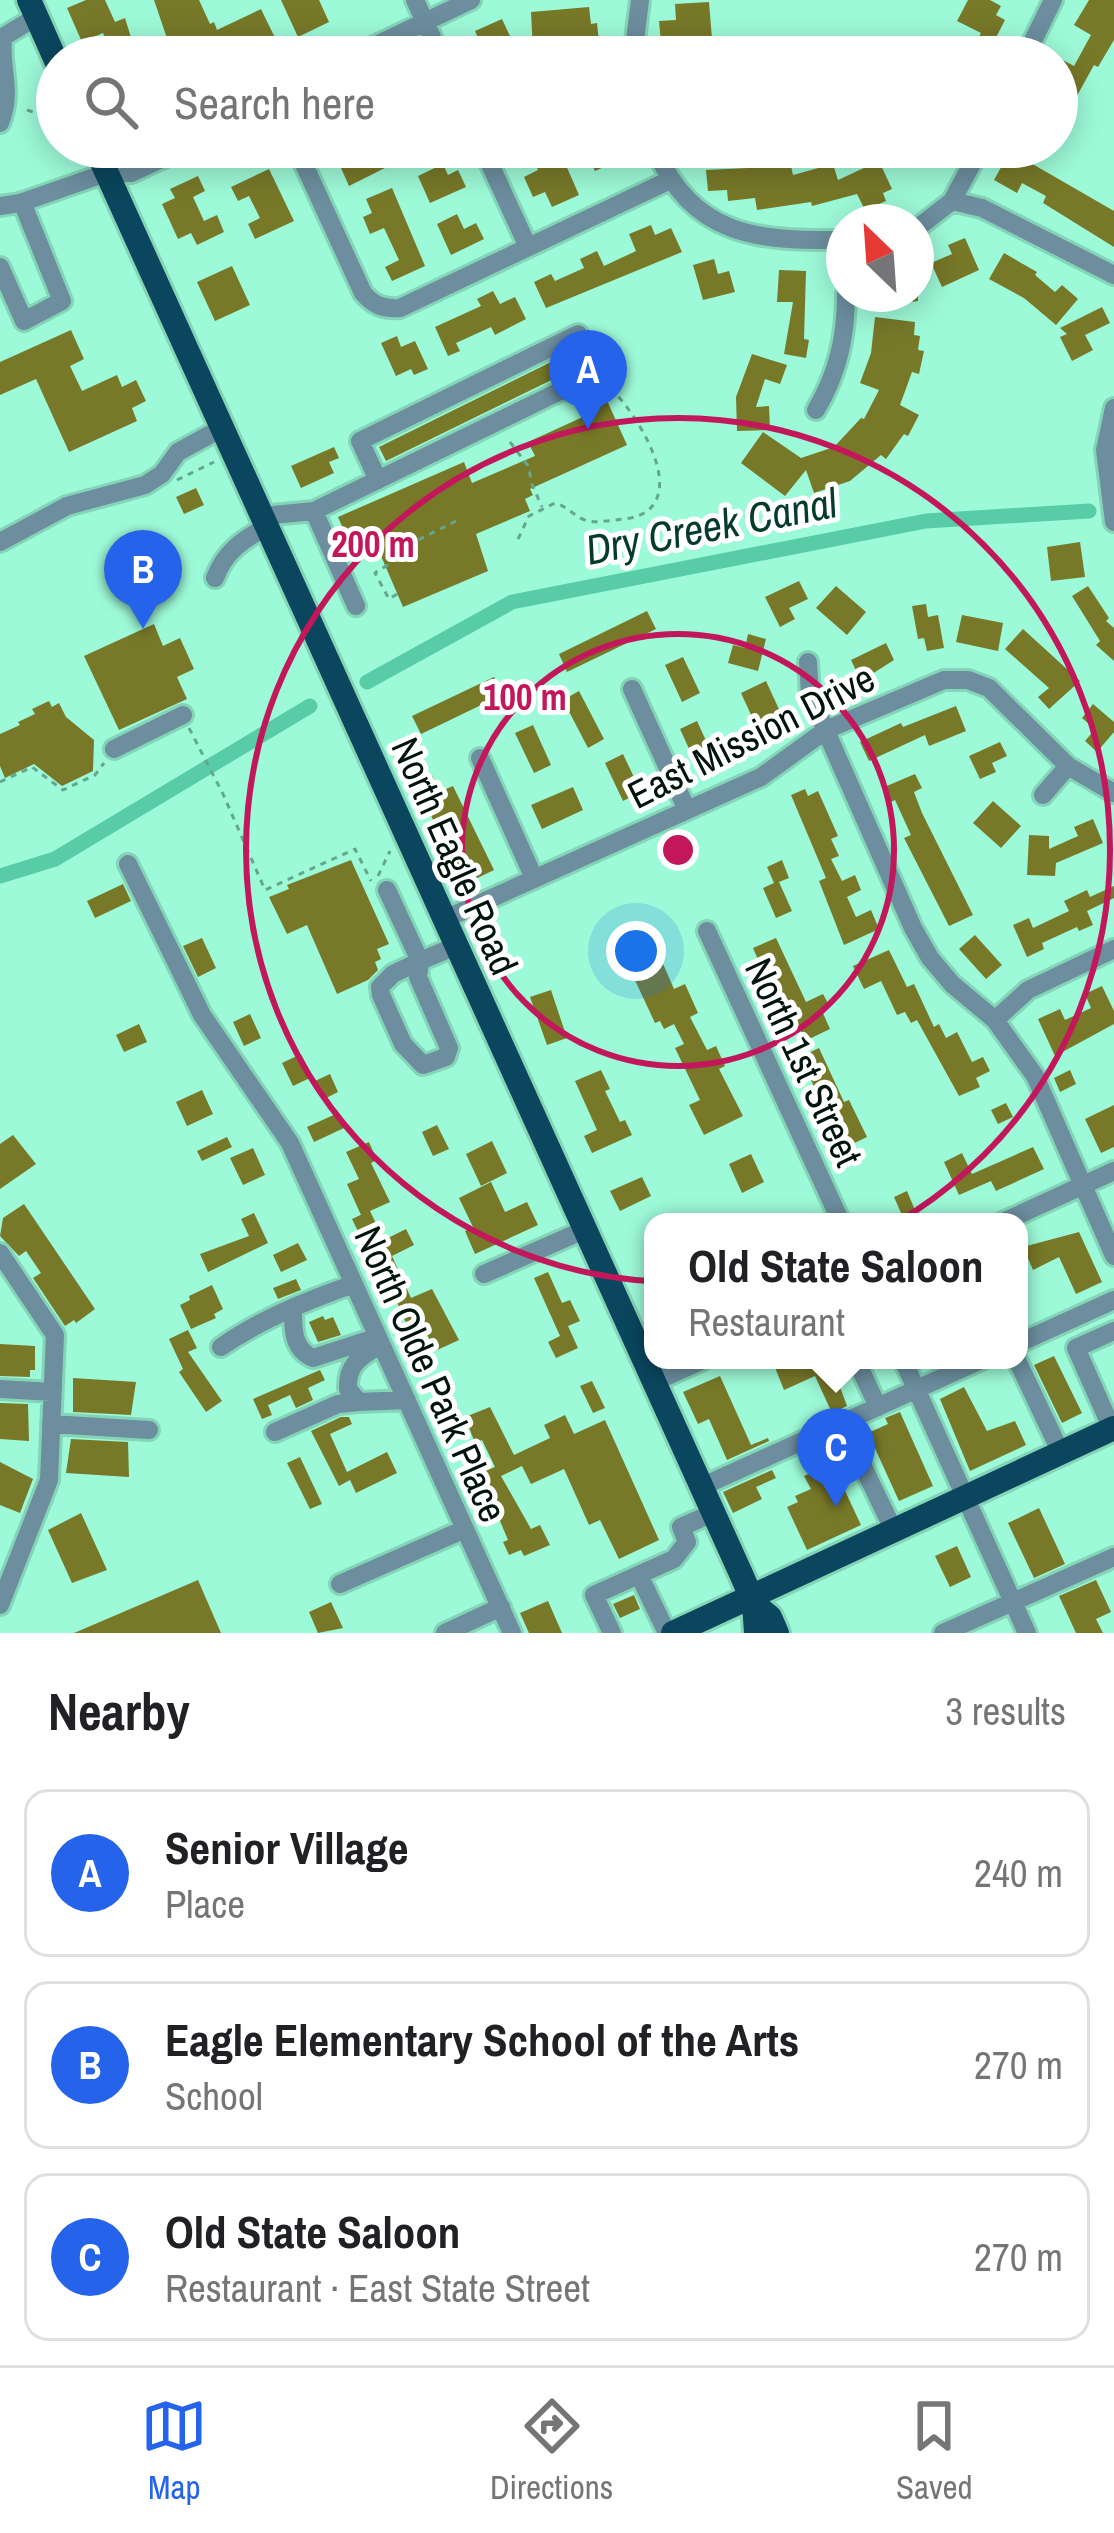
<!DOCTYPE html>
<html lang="en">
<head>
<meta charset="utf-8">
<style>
  body { margin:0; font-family:"Archivo Narrow",sans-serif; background:#f2f2f2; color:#202124 }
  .compass { position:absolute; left:826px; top:204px; width:108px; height:108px; border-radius:50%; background:#fff; box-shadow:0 6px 30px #0003; rotate:335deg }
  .you { position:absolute; left:636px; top:951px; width:42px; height:42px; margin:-30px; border:9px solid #fff; border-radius:50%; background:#1a73e8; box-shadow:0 0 0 18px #1a73e833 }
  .badge { display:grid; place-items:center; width:78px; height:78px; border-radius:50%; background:#2563eb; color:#fff; font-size:39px; font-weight:700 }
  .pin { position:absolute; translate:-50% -99px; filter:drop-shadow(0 3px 6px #0008) }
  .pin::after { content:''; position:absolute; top:63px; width:42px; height:36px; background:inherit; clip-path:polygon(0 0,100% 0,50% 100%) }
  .popup { position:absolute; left:644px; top:1213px; width:384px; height:156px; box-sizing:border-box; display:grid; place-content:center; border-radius:24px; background:#fff; filter:drop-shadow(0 3px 9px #0005); font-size:39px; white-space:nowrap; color:#757577 }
  .popup b { font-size:45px; color:#202124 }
  .popup::after { content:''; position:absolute; left:50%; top:100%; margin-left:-24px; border:24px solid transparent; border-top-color:#fff }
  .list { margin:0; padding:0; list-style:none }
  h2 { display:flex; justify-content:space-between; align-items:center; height:156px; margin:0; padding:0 48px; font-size:51px }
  h2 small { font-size:39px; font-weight:400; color:#757577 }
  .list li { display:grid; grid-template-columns:78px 1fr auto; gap:36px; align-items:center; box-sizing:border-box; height:168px; margin:0 24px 24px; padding:0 24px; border:3px solid #e0e0e0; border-radius:24px }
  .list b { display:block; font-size:45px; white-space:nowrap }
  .list p { margin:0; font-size:39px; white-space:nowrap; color:#757577 }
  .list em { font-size:39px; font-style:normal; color:#757577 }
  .icon { flex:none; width:66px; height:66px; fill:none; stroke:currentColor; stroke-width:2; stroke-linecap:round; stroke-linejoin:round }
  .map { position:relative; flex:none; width:1114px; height:1633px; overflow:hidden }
  .search { position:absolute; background:#fff; box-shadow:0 6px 30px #0003; left:36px; right:36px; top:36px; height:132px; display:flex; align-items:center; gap:30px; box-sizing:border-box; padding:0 42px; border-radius:66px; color:#757577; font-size:45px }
  .sheet { height:732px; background:#fff }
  nav { display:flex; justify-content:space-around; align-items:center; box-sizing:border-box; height:168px; border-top:3px solid #e0e0e0; background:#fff; font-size:33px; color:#757577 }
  nav a { display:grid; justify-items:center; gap:6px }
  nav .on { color:#2563eb }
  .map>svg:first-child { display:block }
</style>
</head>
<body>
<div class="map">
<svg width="1114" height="1633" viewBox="0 0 1114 1633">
  <rect width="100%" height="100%" fill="#9dfad8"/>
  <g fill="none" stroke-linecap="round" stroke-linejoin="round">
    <path stroke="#58cca7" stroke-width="15" d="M367 682 512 602 926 521 1089 511
      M0 876 55 859 310 706"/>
  </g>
  <path fill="#787829" d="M86 0H105L115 22 125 18 137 57H113L103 33 82 42 67 8Z
    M154 0H199L210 24 214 22 217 30 261 9 278 44 250 57 243 49 227 57H191L183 41 170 47Z
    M281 0H319L329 22 298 37Z
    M968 0H990L1001 6 996 15 1005 20 986 57H942L949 43 970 54 981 33 957 21Z
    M1089 0H1114V40L1098 67 1094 65 1057 132V57L1074 66 1091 35 1074 25Z
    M709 2 712 39 661 43 659 21 676 20 675 4Z
    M589 7 591 24 597 23 600 52 533 51 531 12Z
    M502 19 516 49 499 57H460L482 47 475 31Z
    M362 147 365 154 376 149 385 168 349 186 337 159Z
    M528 147H558L579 195 552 207 545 192 533 197 524 177 538 170Z
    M584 147H605L613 163 595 171Z
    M888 147H929L907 167Z
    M1010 151 1114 211V247L1043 203 1046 196 1022 183 1017 193 994 180Z
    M879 161 892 189 883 193 886 201 865 210 857 194 812 206 811 202 757 210 755 198 728 201 727 190 708 191 706 170 791 166 793 175 833 164 838 180Z
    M443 164 448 175 458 170 466 187 430 203 418 176Z
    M269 169 294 221 255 239 248 224 260 218 249 196 238 201 231 187Z
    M198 176 205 191 193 197 204 221 217 215 224 232 197 245 191 233 178 239 162 204 175 198 170 189Z
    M392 188 425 266 392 281 385 267 399 260 384 228 370 234 363 217 372 213 366 199Z
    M457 214 464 229 476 223 484 239 451 255 437 224Z
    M651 225 655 235 671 228 682 252 546 308 534 282 551 274 555 281 584 268 580 259 597 251 604 266 636 251 629 234Z
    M965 238 979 270 942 287 931 263 952 254 948 245Z
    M1004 253 1037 272 1035 275 1055 292 1062 285 1078 299 1056 325 1024 298 989 279Z
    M714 259 718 274 729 271 735 292 703 300 693 265Z
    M232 266 250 305 215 321 197 282Z
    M779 270 806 271 804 339 809 340 806 358 784 354 793 302H777Z
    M493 291 500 304 515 297 526 319 495 335 491 327 456 343 460 351 448 356 435 327 481 306 477 299Z
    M874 294H918V301L875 307Z
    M1102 307 1110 323 1085 335 1093 350 1072 361 1060 337 1067 334 1060 328Z
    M875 317 915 322 914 335 920 336 918 350 924 351 919 374 912 372 900 405 919 415 908 436 904 434 886 459 881 455 850 481 814 493 806 470 785 496 741 463 763 432 801 458 834 447 861 418 864 419 879 390 860 383 871 353Z
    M71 330 84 359 70 366 82 391 117 375 122 387 136 380 146 401 132 408 137 421 69 452 36 379 0 395V362Z
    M397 336 401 347 415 341 428 369 414 375 411 369 396 376 381 343Z
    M752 354 787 365 780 384 765 379 756 407 769 406 770 430 737 431 736 397Z
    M565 355 572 370 386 461 379 447Z
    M605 396 627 445 530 489 533 495 525 499 530 511 476 534 488 571 403 607 378 549 356 558 338 517 464 462 472 483 535 456 528 442 585 416 581 407Z
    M334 447 339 458 329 462 334 473 301 488 291 466Z
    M196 488 204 505 184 514 176 497Z
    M1080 542 1085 577 1051 581 1047 547Z
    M799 581 808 599 789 608 795 619 780 627 765 597Z
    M836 586 866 612 847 635 816 608Z
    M1088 586 1109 618 1106 621 1114 628V661L1096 645 1100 641 1072 596Z
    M926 604 928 617 938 615 944 648 927 651 924 638 918 639 912 606Z
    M647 611 656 629 567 672 559 654Z
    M962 615 1003 623 998 651 956 642Z
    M154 624 163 646 180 638 194 669 177 677 187 699 119 730 84 656Z
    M1023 629 1080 681 1049 709 1038 697 1049 688 1005 649Z
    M748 634 766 639 758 671 728 663 733 645 745 648Z
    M886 643 894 660 861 681 851 660Z
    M683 657 700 693 682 702 665 665Z
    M494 677 502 695 421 734 412 716Z
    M766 681 783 718 758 730 741 693Z
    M579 691 604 739 588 748 563 700Z
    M49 701 52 707 59 703 66 717 94 740 93 771 62 786 34 764 5 778 0 766V734L20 725 18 722 35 714 32 709Z
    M1093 704 1114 722V732L1097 752 1085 741 1095 729 1082 718Z
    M956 706 966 731 929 746 925 735 869 761 860 742 901 723 903 727Z
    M697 721 713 756 696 764 680 729Z
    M533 725 551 765 534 773 515 733Z
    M1000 742 1007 756 992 763 996 772 980 779 969 756Z
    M623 754 641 792 623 801 605 763Z
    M915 774 922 788 914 792 922 813 973 915 949 926 904 838 911 835 895 800 889 803 882 788Z
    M432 775 439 792 453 786 494 870 461 886 417 782Z
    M573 787 583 810 542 829 531 805Z
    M805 789 808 796 818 791 838 836 831 839 839 856 831 859 842 881 855 875 861 890 847 897 856 917 871 910 879 929 844 945 819 881 826 878 791 795Z
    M993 801 1021 826 1001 848 973 823Z
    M1093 819 1103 843 1056 863 1055 876 1027 875 1029 835 1049 836V849L1078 836 1074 827Z
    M351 860 389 944 377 949 381 959 375 962 378 970 368 980 337 994 307 925 287 934 269 897 289 889 287 885Z
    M782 860 789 878 779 882 792 911 776 918 763 888 774 883 767 867Z
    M123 884 131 901 95 918 87 901Z
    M1114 886V898L1087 911 1093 925 1079 931 1077 927 1042 943 1044 949 1027 957 1013 925 1029 918 1033 928 1069 911 1064 901 1087 890 1090 897Z
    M633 932 636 938 643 935 654 959 660 957 674 989 685 984 698 1013 690 1017 707 1050 716 1046 725 1066 719 1069 743 1116 704 1135 689 1105 700 1100 675 1048 684 1044 674 1024 664 1029 660 1021 655 1023 619 946 626 943 622 936Z
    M975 935 1002 965 986 979 959 949Z
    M202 938 216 968 198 977 183 946Z
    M776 938 806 1002 823 994 830 1007 822 1011 830 1029 805 1041 800 1029 790 1034 753 948Z
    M889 950 907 987 914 984 934 1027 939 1024 946 1038 957 1032 972 1062 983 1057 990 1071 976 1078 980 1087 959 1096 917 1020 911 1023 905 1012 897 1015 881 981 864 989 853 966Z
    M1102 986 1114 1011V1024L1055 1056 1038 1019 1060 1009 1065 1020 1091 1008 1085 994Z
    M551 990 567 1038 547 1045 530 997Z
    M250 1014 261 1038 244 1046 233 1022Z
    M139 1024 147 1042 124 1052 116 1035Z
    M819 1048 844 1102 849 1100 867 1137 838 1151 832 1137 842 1132 826 1099 821 1101 800 1057Z
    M301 1054 312 1077 293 1086 282 1063Z
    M601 1070 610 1089 605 1091 620 1122 625 1120 632 1135 592 1153 584 1136 597 1130 575 1081Z
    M1070 1070 1076 1084 1060 1092 1054 1078Z
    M330 1074 338 1092 324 1099 315 1081Z
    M202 1090 213 1114 187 1126 176 1102Z
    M1006 1103 1013 1117 998 1124 991 1110Z
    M1114 1105V1147L1101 1153 1085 1119Z
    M338 1113 344 1128 314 1142 307 1127Z
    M437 1125 449 1149 433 1156 422 1132Z
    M13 1135 36 1164 0 1189V1144Z
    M227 1137 232 1147 202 1161 197 1151Z
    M492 1141 507 1173 481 1186 466 1154Z
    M369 1142 377 1160 371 1163 390 1202 370 1211 384 1240 406 1229 414 1245 392 1256 411 1298 432 1289 459 1340 435 1351 419 1317 406 1323 393 1293 389 1295 352 1219 367 1212 361 1215 347 1184 359 1179 346 1152Z
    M1033 1147 1044 1169 996 1191 991 1181 959 1195 944 1162 962 1153 972 1174Z
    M253 1148 265 1175 243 1185 230 1158Z
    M751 1154 764 1182 742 1193 729 1164Z
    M642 1177 651 1196 620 1211 610 1191Z
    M491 1182 505 1212 527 1202 538 1225 475 1254 465 1231 473 1227 459 1198Z
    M907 1191 920 1222H905L894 1197Z
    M24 1204 95 1309 76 1323 74 1320 65 1326 33 1278 41 1273 26 1251 19 1256 0 1236 3 1218Z
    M254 1213 268 1243 208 1272 200 1254 249 1236 241 1219Z
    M1079 1232 1102 1282 1076 1294 1059 1257 1033 1270 1023 1247Z
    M298 1243 307 1260 281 1272 273 1255Z
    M548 1272 562 1303 570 1300 580 1321 568 1326 578 1348 556 1358 548 1342 560 1336 534 1278Z
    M296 1279 301 1290 278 1299 273 1288Z
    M212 1285 223 1309 214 1314 216 1318 191 1329 180 1305 190 1300 189 1296Z
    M323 1316 325 1320 333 1317 341 1335 318 1342 309 1322Z
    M188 1330 197 1348 188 1352 222 1401 206 1412 179 1372 183 1369 169 1339Z
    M0 1344 35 1346V1370H30V1377L0 1376Z
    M1054 1356 1082 1413 1062 1423 1034 1365Z
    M772 1360H830L847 1406 832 1413 815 1376 784 1390Z
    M320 1370 325 1380 308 1388 313 1400 296 1408 290 1395 268 1405 272 1415 262 1419 253 1399Z
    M720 1376 751 1445 768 1438 769 1441 727 1460 709 1419 698 1424 683 1392Z
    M73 1378 136 1382 131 1415 73 1412Z
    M592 1381 605 1408 593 1413 580 1386Z
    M964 1387 987 1431 1015 1421 1026 1445 970 1471 940 1399Z
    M0 1403 28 1404 29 1441 0 1439Z
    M490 1407 514 1455 550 1438 544 1425 565 1415 574 1434 605 1420 659 1540 619 1559 600 1520 589 1525 564 1469 531 1484 522 1466 501 1476 531 1529 540 1525 550 1545 524 1556 521 1550 509 1555 503 1542 508 1540 480 1473 495 1467 482 1440 475 1443 465 1417Z
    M900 1412 933 1486 899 1501 868 1433 888 1424 885 1418Z
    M341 1417H349L352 1424 330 1434 347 1472 387 1452 397 1473 356 1493 350 1480 339 1486 311 1431Z
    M71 1439 128 1442 129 1477 66 1473Z
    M300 1457 322 1504 310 1509 287 1463Z
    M0 1462 33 1479 20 1513 0 1505Z
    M832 1463 861 1525 807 1550 787 1507 798 1502 795 1496 811 1489 804 1476Z
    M772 1470 776 1478 756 1487 762 1499 733 1513 723 1492Z
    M1039 1508 1065 1564 1034 1578 1008 1523Z
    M81 1513 107 1570 72 1583 48 1530Z
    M957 1546 971 1577 950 1587 935 1556Z
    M198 1580 221 1633H74Z
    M1096 1580 1111 1612 1096 1619 1103 1633H1076L1059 1596Z
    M634 1595 640 1609 620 1618 613 1604Z
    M548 1601 562 1633H529L520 1613Z
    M331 1602 343 1628 318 1633 309 1612Z"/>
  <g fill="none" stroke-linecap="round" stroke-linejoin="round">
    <g stroke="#84d5b7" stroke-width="24">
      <path id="minor" d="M415 0 441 57
        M351 57 471 0
        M633 57 640 0
        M1025 57 1053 0
        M0 123C13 90 0 71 3 37L36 17
        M133 147 123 152 106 173H131L187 147
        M296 147 363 293C374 306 384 309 400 308L670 180
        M482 147 528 247
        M654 147C693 237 756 241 844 240
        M952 201 982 208 1114 275
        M0 206 20 203 106 173
        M916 229 952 201 981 147
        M0 267 24 321 62 301 22 202
        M1114 408 1105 450 1114 522
        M816 410C838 373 846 337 846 294
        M314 511 356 606
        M262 516 314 511 597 373 578 334 360 441 378 480
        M0 542 67 506 145 485 162 474 178 452 222 428
        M215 578C225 551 243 540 267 526
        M808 662 810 695 913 928 930 958 952 984 995 1020 1035 1076 1114 1256
        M632 689 687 810
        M114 749 183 715
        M480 758 534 878
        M1043 795 1068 766
        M128 864 202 1015 290 1143 512 1633
        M387 890 420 961 393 974 380 987 381 995 403 1044 423 1065 446 1057 449 1048 418 977 420 961 456 946
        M445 919 761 777 826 730 944 680H968L989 688 1068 766 1114 793
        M707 931 841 1222
        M995 1020 1028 990 1114 949
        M1003 1222 1114 1171
        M0 1253 55 1335 49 1480 0 1605
        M484 1274 584 1230
        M293 1308C293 1328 292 1349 313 1358L378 1337
        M1019 1343 1114 1300
        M221 1347C261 1319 308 1300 354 1284
        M377 1347C358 1358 347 1366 348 1389L359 1402 407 1400
        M856 1360 878 1407
        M903 1360 1027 1633
        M1017 1360 1061 1453
        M652 1383 703 1360
        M0 1389 52 1392
        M842 1423 894 1531
        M51 1424 149 1430
        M1112 1429 1076 1348 1114 1331
        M275 1432 338 1404 359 1402
        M701 1487 981 1360
        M639 1575 667 1633
        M340 1584 465 1529
        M445 1633 501 1607
        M612 1633 594 1595 674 1559 687 1542 681 1527 713 1513
        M943 1633 1114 1557"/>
    </g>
    <g stroke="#84d5b7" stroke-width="30">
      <path id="major" d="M29 0 57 63
        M95 147 742 1576 754 1604 756 1633
        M754 1604 770 1617 777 1633
        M673 1633 1114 1428"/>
    </g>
    <path stroke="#64a78e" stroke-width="3" stroke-dasharray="6 6" stroke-linecap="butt" d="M27 110 57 120
      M510 442 529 467 531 482 542 507
      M177 480 214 462
      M518 539 529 516 555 503C568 506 575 518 588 521 599 523 613 520 625 519 697 509 639 414 609 387
      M397 594 389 599 375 573 389 564 394 552 456 521
      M189 728 223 794 265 890 355 849 371 881
      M0 782 32 767 63 790 95 775 104 763
      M378 876 390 851"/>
    <use href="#minor" stroke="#6c8e9f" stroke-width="18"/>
    <use href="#major" stroke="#0a465d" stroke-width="24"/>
  </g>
  <g fill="none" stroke="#c2185b" stroke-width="6">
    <circle cx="678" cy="850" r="216"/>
    <circle cx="678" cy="850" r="432"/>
  </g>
  <g text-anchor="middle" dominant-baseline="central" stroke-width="10" stroke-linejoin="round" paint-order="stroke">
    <g font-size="39" fill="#00140c" stroke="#fff">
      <text transform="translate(751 736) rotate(-27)">East Mission Drive</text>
      <text transform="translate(455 856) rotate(66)">North Eagle Road</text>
      <text transform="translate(804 1062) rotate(65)">North 1st Street</text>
      <text transform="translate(431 1374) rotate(66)">North Olde Park Place</text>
    </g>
    <g font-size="42" font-style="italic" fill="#053b2c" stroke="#fff">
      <text transform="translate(711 526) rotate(-11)">Dry Creek Canal</text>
    </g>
  </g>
  <circle cx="678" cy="850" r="18" fill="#c2185b" stroke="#fff" stroke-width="6"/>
  <g font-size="36" text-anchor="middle" font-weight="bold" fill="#c2185b" stroke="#fff" stroke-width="10" stroke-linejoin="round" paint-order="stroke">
    <text x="373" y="557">200 m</text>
    <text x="525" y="710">100 m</text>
  </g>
</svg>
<svg class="compass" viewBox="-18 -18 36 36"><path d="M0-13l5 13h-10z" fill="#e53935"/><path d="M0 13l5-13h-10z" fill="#757577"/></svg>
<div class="you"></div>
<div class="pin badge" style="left:588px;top:429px">A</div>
<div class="pin badge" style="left:143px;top:629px">B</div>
<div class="pin badge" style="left:836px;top:1507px">C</div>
<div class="popup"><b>Old State Saloon</b>Restaurant</div>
<div class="search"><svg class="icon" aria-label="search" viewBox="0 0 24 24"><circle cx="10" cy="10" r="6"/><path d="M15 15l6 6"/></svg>Search here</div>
</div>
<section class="sheet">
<h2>Nearby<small>3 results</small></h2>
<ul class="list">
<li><span class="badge">A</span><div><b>Senior Village</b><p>Place</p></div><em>240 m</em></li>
<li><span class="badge">B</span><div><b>Eagle Elementary School of the Arts</b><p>School</p></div><em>270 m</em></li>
<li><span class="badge">C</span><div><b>Old State Saloon</b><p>Restaurant · East State Street</p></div><em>270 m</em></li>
</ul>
</section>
<nav>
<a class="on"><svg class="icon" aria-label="map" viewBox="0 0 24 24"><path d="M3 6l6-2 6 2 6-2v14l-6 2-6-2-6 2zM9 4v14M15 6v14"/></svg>Map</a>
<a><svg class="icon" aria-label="directions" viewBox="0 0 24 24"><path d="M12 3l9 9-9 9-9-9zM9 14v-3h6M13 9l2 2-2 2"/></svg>Directions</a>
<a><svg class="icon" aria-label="saved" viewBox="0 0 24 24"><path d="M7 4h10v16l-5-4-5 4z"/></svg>Saved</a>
</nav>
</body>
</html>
